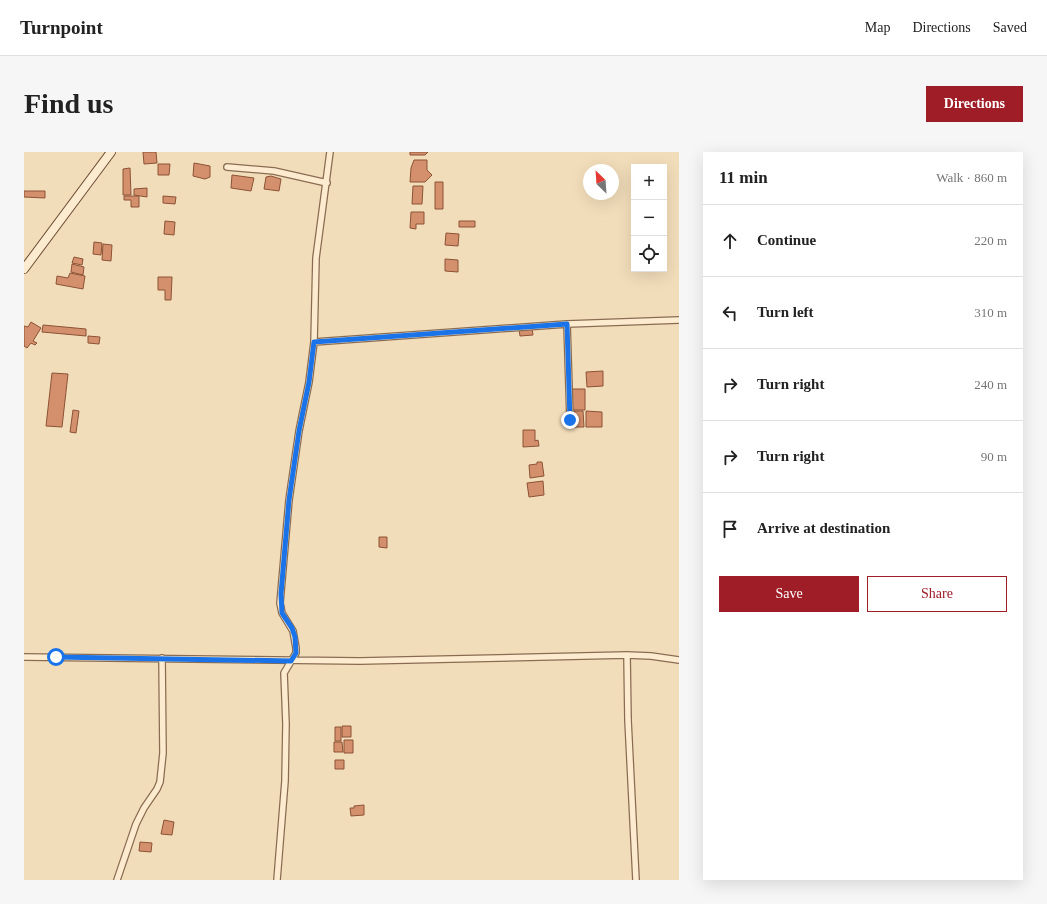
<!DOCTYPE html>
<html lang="en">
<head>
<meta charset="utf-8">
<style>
  body { margin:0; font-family:Georgia,serif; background:#f6f6f6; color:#222 }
  .controls { position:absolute; right:12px; top:12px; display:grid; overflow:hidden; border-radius:0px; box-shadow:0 4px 16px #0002 }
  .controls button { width:36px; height:36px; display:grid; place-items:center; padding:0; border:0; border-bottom:1px solid #e0e0e0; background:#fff; color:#222; font:20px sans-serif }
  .compass { position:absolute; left:559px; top:12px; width:36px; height:36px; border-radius:50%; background:#fff; box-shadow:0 4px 16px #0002; rotate:335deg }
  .stop { position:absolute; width:12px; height:12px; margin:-9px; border:3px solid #1a73e8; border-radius:50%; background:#fff }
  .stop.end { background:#1a73e8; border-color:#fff; box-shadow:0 1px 4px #0008 }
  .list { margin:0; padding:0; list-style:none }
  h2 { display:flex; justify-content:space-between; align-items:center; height:52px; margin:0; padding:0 16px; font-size:17px }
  h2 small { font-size:13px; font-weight:400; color:#767676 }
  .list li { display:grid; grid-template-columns:26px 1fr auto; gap:12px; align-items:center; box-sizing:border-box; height:72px; padding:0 16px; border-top:1px solid #e0e0e0 }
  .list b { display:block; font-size:15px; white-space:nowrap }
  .list em { font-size:13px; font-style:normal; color:#767676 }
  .actions { display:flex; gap:8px; padding:12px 16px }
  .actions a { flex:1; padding:9px 0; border:1px solid #9f1d27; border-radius:0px; text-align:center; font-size:14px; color:#9f1d27 }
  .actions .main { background:#9f1d27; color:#fff }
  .icon { flex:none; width:22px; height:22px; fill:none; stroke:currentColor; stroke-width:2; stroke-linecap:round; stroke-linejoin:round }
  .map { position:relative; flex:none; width:655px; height:728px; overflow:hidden; border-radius:0px }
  header { display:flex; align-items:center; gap:24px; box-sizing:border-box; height:56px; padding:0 20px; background:#fff; border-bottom:1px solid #e0e0e0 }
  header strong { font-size:19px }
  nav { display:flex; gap:22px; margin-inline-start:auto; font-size:14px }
  .intro { display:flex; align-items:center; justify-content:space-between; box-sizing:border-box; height:96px; padding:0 24px }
  h1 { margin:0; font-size:28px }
  .button { padding:10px 18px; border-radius:0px; background:#9f1d27; color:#fff; font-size:14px; font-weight:700 }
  main { display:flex; gap:24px; padding:0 24px }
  aside { flex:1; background:#fff; border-radius:0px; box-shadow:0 4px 16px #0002 }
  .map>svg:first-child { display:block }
</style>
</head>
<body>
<header>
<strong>Turnpoint</strong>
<nav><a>Map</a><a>Directions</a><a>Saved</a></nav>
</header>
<div class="intro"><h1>Find us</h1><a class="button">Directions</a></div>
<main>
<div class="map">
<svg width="655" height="728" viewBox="0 0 655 728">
  <rect width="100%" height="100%" fill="#f2ddba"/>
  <path fill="#d4906c" stroke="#8c5236" d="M119 0H132L133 11 120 12Z
    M386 0H404L401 3H386Z
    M390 8H403V18L408 23 401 30H386L387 16Z
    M170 11 186 14V25L181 27 169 24Z
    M134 12H146L145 23H134Z
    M106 16 107 43H99V17Z
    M208 23 230 26 227 39 207 36Z
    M247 24 257 27 255 39 240 37 242 25Z
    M411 30H419V57H411Z
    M389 34H399L398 52H388Z
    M123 36V45L110 43V37Z
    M0 39H21V46L0 45Z
    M100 44H115V55H107V48H100Z
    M139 44 152 45 151 52 139 51Z
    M387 60H400V72H392V77L386 76Z
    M141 69 151 70 150 83 140 82Z
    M435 69H451V75H435Z
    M422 81 435 82 434 94 421 93Z
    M70 90 78 91 77 103 69 102Z
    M79 92 88 93 87 109 78 108Z
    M50 105 59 107 58 113 48 111Z
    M421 107 434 108V120L421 119Z
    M48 112 60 115 59 123 47 120Z
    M46 121 61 124 59 137 32 132 33 124 44 126Z
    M134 125H148L147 148H141V138H134Z
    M7 170 17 176 9 189 13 191 11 193 7 191 3 196 0 194V174L4 175Z
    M19 173 62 177V184L18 180Z
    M508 176 509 183 496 184 495 177Z
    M64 184 76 185 75 192 64 191Z
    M579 219V234L563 235 562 220Z
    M28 221 44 222 38 275 22 274Z
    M547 237H561V258H547Z
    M49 258 55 259 52 281 46 280Z
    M550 259H559L560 275H550Z
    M562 259 578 260V275H562Z
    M499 278H511V289L514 288 515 294 499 295Z
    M513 310H518L520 324 506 326 505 313 513 312Z
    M519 329 520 343 505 345 503 331Z
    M355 385H363V396L355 395Z
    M318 574H327V585H318Z
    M311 575H317V589H311Z
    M320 588H329V601H320Z
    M310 590H318L319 600H310Z
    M311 608H320V617H311Z
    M340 653V663L327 664 326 656H330V654Z
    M140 668 150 670 148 683 137 682Z
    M116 690 128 691 127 700 115 699Z"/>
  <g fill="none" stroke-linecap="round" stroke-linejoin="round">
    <g stroke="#8a6c53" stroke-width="8">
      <path id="street" d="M203 15 250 19 303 31
        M543 172 546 268
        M290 190 543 172 655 168
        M603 503 604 568 612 728
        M0 505 336 509 603 503 627 504 655 508
        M93 728 112 672 120 656 133 637 136 630 139 601 138 506
        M253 728 261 629 262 572 260 521 272 501V496L269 479 258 461 256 451 265 348 275 279 285 230 290 190 292 106 306 0"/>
    </g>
    <g stroke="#6c4d36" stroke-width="10">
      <path id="secondary" d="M0 117 87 0"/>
    </g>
    <use href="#street" stroke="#fcebce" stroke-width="5.5"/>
    <use href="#secondary" stroke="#fcebce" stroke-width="8"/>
  </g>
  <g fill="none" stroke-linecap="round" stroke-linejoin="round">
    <path stroke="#1a73e8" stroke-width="5" d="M32 505 267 509 272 501 271 485 268 476 258 461 257 442 265 348 275 279 285 230 290 190 543 172 546 268"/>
  </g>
</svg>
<div class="controls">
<button>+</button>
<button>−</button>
<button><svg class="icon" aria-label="locate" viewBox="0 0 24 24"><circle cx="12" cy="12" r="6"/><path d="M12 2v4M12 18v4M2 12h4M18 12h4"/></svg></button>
</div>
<svg class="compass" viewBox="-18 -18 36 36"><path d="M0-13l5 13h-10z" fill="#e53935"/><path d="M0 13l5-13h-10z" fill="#767676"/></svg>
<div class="stop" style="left:32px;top:505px"></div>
<div class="stop end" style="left:546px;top:268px"></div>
</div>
<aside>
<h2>11 min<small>Walk · 860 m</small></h2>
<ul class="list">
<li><svg class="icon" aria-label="ahead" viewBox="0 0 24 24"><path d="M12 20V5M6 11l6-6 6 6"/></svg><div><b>Continue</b></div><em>220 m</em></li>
<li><svg class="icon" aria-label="left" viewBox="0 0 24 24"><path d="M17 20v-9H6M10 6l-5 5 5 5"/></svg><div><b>Turn left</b></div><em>310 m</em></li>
<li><svg class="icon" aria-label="right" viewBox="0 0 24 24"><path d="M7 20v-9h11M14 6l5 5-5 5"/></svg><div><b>Turn right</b></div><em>240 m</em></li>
<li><svg class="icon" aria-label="right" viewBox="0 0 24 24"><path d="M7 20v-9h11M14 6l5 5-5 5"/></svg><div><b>Turn right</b></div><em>90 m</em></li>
<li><svg class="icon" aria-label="arrive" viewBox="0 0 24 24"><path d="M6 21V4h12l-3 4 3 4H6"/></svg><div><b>Arrive at destination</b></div></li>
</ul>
<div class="actions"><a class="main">Save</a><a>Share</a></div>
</aside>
</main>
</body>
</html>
